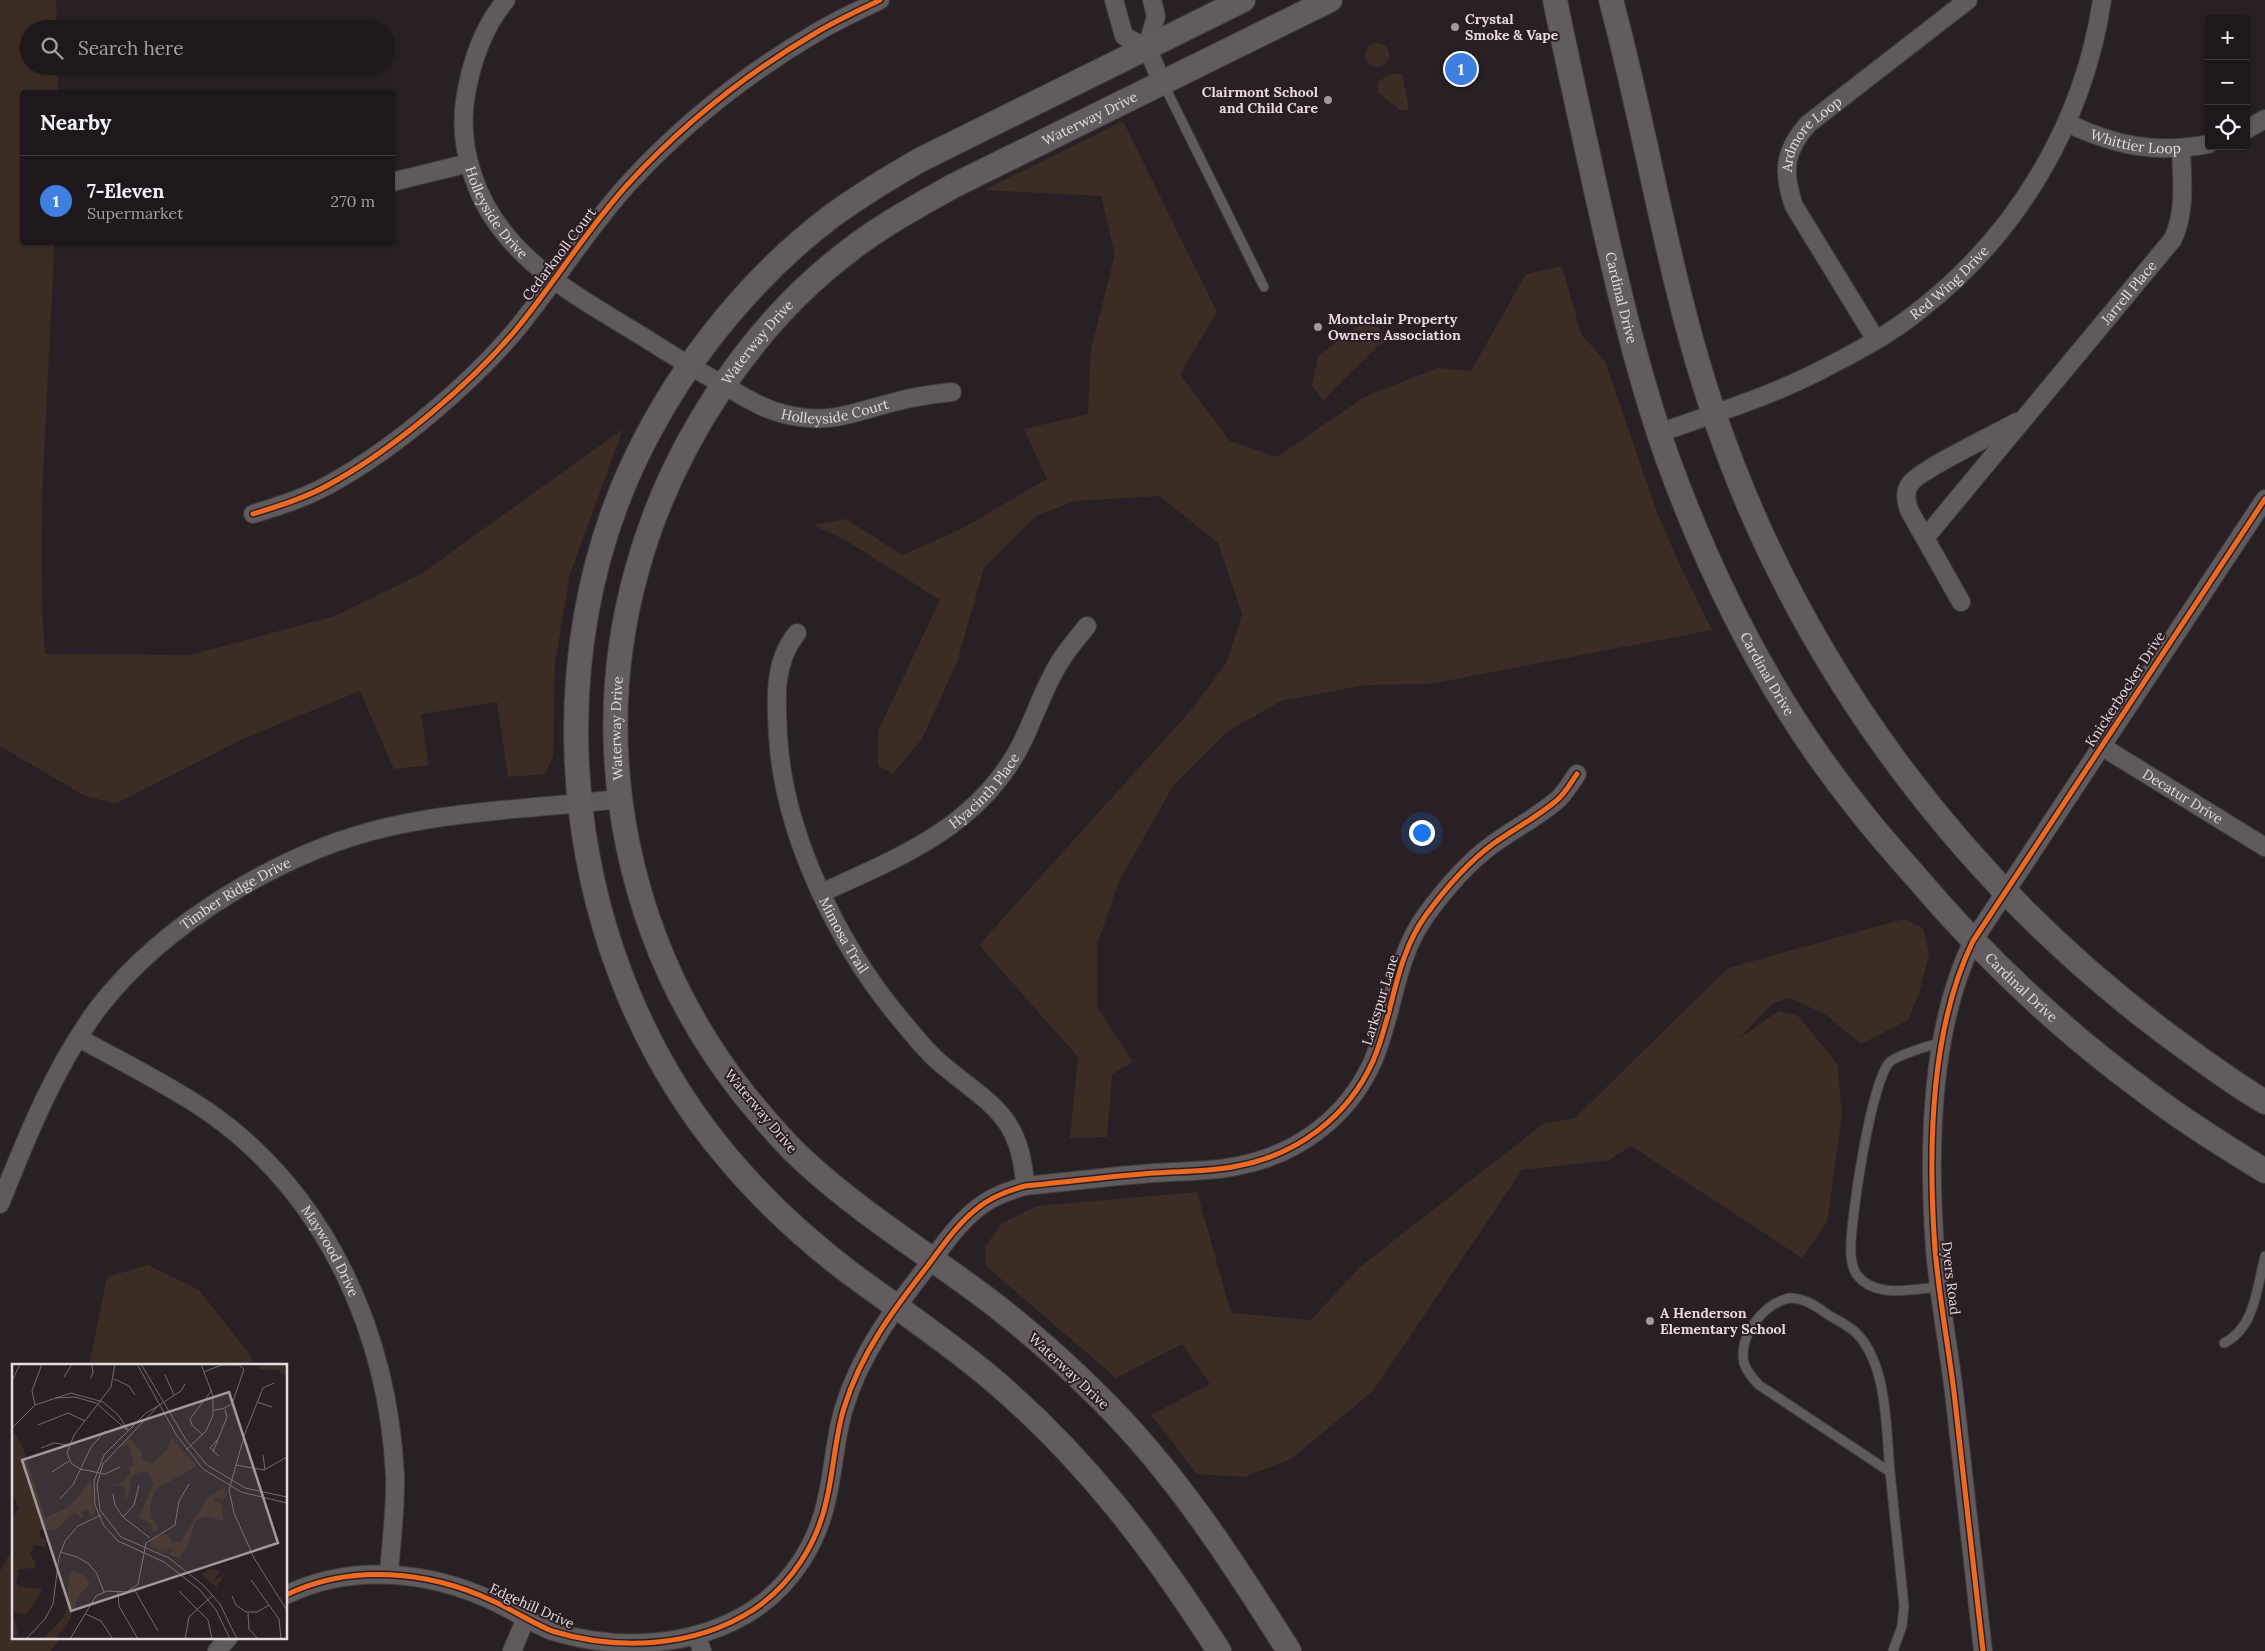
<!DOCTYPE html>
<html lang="en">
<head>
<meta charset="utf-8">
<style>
  body { margin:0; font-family:Lora,serif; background:#2b2529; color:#f1f3f6 }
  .controls { position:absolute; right:15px; top:15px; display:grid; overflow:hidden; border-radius:5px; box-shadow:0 1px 4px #0004 }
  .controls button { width:45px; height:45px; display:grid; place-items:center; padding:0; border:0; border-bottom:1px solid #3c373b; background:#1e181c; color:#f1f3f6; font:25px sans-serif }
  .you { position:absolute; left:1421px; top:832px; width:18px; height:18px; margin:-12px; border:4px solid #fff; border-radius:50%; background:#1a73e8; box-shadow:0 0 0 8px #1a73e833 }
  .badge { display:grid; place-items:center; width:32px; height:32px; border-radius:50%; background:#b45309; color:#fff; font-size:16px; font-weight:700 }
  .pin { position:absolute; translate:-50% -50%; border:2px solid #fff; box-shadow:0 1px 5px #0006 }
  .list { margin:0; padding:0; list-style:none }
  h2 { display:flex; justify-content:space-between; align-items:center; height:65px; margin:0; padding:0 20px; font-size:21px }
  h2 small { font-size:16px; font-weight:400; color:#a1a0a3 }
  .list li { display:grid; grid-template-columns:32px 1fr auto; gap:15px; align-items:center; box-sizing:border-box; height:90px; padding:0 20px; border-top:1px solid #3c373b }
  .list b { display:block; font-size:19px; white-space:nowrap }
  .list p { margin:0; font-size:16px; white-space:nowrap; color:#a1a0a3 }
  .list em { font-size:16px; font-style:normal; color:#a1a0a3 }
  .icon { flex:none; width:28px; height:28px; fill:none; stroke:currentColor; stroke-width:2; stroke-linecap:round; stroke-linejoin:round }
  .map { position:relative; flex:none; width:2265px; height:1651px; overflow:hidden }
  .search { position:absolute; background:#1e181c; box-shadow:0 1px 4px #0004; left:20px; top:20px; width:375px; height:55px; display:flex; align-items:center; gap:12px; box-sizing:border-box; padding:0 18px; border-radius:28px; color:#a1a0a3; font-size:19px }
  .panel { position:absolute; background:#1e181c; box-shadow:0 1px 4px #0004; left:20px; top:90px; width:375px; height:155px; border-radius:5px }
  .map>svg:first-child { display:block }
</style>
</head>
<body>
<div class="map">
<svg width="2265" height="1651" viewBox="0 0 2265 1651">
  <rect width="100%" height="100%" fill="#282025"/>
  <path fill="#3c2d24" d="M0 0H56L57 29H29V66H57L58 92H22V242L54 243C50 380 35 517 45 654L190 655 335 616 421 574 623 429 570 574 555 663 553 756 545 774 508 777 497 702 421 714 429 765 394 769 360 691 245 738 115 804 83 795 0 746Z
    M1365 55a12 12 0 1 1 24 0a12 12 0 1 1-24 0Z
    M1390 74H1402L1409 110H1400L1378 93V82Z
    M1123 121 1217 312 1180 374 1230 441 1277 457 1364 397 1437 368 1471 371 1526 274 1562 266 1581 334 1605 361 1656 510 1677 559 1712 630 1430 684 1365 685 1281 701 1227 732 1173 786 1118 883 1097 945V1007L1133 1062 1112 1074 1107 1137 1070 1138 1078 1057 979 945 1193 708 1227 662 1242 614 1218 543 1159 496 1075 501 1036 516 984 568 957 662 922 739 893 774 878 766V731L940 600 845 540 813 525 846 519 902 555 961 529 1047 479 1024 429 1088 414 1091 349 1115 254 1101 196 984 190Z
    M1375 319 1386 342 1378 346 1323 400 1312 385 1318 356 1356 327Z
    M1904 919 1923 928 1929 954 1920 991 1908 1020 1861 1044 1825 1014 1789 998 1772 1004 1738 1039 1779 1011 1798 1016 1837 1063 1842 1115 1827 1222 1802 1258 1631 1146 1609 1160 1522 1170 1373 1391 1291 1459 1244 1477 1197 1474 1151 1415 1210 1384 1182 1344 1116 1378 986 1266 985 1247 1002 1223 1037 1206 1197 1192 1231 1313 1311 1320 1360 1267 1543 1124 1575 1118 1728 968Z
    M148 1265 199 1290 251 1356 253 1365H89L107 1277Z
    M14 1546V1637H61L51 1651H0V1571Z"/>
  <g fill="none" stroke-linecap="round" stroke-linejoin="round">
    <g stroke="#413b3f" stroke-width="11">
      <path id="service" d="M1163 83 1264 287
        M1939 1287C1912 1289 1876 1299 1857 1275 1853 1270 1851 1259 1851 1253 1849 1226 1872 1074 1891 1061 1903 1053 1927 1047 1941 1042
        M1789 1298C1806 1298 1817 1307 1830 1316 1838 1320 1846 1325 1853 1330 1888 1360 1886 1430 1890 1472L1759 1385C1753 1379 1747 1372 1744 1363 1738 1335 1764 1304 1789 1298Z
        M2224 1343C2255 1328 2257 1287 2265 1256
        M1890 1472 1904 1606 1902 1626 1893 1651"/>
    </g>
    <g stroke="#413b3f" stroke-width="20">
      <g id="minor">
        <path id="s1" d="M506 0C484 26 472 60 466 94 461 121 464 150 473 176 500 259 581 298 650 341 679 360 709 377 739 394 753 402 767 410 784 414 832 426 855 411 899 401 916 396 934 394 952 392"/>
        <path d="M1114 0 1124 36 1147 48 1162 82"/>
        <path d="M1147 48 1156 16 1152 0"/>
        <path id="s2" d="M2067 123C2115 146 2156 154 2209 144"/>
        <path d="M2246 130 2265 119"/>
        <path d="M392 182 469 163"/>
        <path id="s3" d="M1876 340 1794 206C1782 172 1784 151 1808 124L1968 0"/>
        <path id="s4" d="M1659 433C1715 413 1772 396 1825 368 1858 351 1892 333 1921 309 2018 233 2084 122 2102 0"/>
        <path d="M253 514C282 505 311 496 337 480 397 446 470 384 514 332 554 284 586 230 628 184 681 126 746 74 814 34 835 21 858 11 880 0"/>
        <path id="s5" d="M1925 538 2173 239C2186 210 2182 181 2181 149"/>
        <path d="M1961 602 1909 510C1906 501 1904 492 1910 484 1919 470 1997 433 2017 422"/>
        <path id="s6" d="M797 633C773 662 776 700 778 735 783 833 838 945 901 1020 913 1034 925 1050 939 1062 988 1104 1021 1113 1025 1186"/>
        <path id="s7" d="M2101 746 2265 847"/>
        <path id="s8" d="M821 893C898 858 973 829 1017 752 1031 727 1039 700 1052 676 1061 657 1074 642 1087 626"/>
        <path id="s9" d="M79 1038C122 1062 166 1083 207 1111 327 1194 388 1334 395 1476 396 1508 391 1542 389 1574"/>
        <path id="s10" d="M0 1204C27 1136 55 1066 99 1007 165 922 284 851 388 827 463 810 543 808 619 799"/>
        <path d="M286 1595C351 1563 429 1571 493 1601 513 1610 532 1623 552 1631 617 1651 694 1648 753 1610 791 1585 818 1543 827 1498 834 1468 835 1437 844 1408 861 1352 894 1309 929 1264 944 1244 959 1222 979 1207 993 1196 1009 1191 1025 1186 1068 1182 1111 1176 1154 1173 1181 1171 1210 1172 1237 1166 1297 1155 1348 1117 1373 1061 1394 1013 1394 959 1426 915 1445 889 1467 863 1493 844 1514 829 1537 817 1556 801 1565 794 1571 782 1577 774"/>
        <path d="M697 1636 702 1651"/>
        <path d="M217 1651 229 1637"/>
        <path d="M512 1651 526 1618"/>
        <path d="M1983 1651C1974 1564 1964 1478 1954 1392 1948 1344 1939 1297 1935 1249 1928 1152 1930 1029 1973 941L2265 499"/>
      </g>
    </g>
    <g stroke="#413b3f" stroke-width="26">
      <g id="secondary">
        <path id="s11" d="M1555 0C1568 65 1583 130 1597 195 1617 283 1637 372 1667 457 1712 581 1774 704 1857 807 1876 832 1897 855 1917 878 1985 958 2061 1030 2146 1092 2184 1121 2224 1146 2265 1171"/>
        <path d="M1611 0C1648 137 1668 279 1714 414 1797 659 1955 874 2161 1030 2195 1055 2229 1081 2265 1102"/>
        <path d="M1219 1651C1153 1548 1086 1459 992 1379 947 1341 897 1308 850 1273 805 1239 763 1200 727 1157 563 963 527 661 647 436 691 352 757 272 833 215 861 195 890 177 920 160L1243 0"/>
        <path id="s12" d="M1289 1651C1233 1562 1175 1472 1100 1398 1067 1365 1032 1334 995 1305 931 1256 861 1214 802 1159 781 1140 764 1118 746 1097 628 949 586 752 637 570 670 449 749 326 850 250 882 225 918 206 953 186L1330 0"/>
      </g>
    </g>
    <use href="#service" stroke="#5f5a5b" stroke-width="9"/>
    <use href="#minor" stroke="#5f5a5b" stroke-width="18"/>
    <use href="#secondary" stroke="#625c5e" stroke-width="24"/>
    <g stroke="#2c1d25" stroke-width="8">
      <path id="cycleway" d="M253 514C282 505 311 496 337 480 397 446 470 384 514 332 554 284 586 230 628 184 681 126 746 74 814 34 835 21 858 11 880 0
        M286 1595C351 1563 429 1571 493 1601 513 1610 532 1623 552 1631 617 1651 694 1648 753 1610 791 1585 818 1543 827 1498 834 1468 835 1437 844 1408 861 1352 894 1309 929 1264 944 1244 959 1222 979 1207 993 1196 1009 1191 1025 1186 1068 1182 1111 1176 1154 1173 1181 1171 1210 1172 1237 1166 1297 1155 1348 1117 1373 1061 1394 1013 1394 959 1426 915 1445 889 1467 863 1493 844 1514 829 1537 817 1556 801 1565 794 1571 782 1577 774
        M1983 1651C1974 1564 1964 1478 1954 1392 1948 1344 1939 1297 1935 1249 1928 1152 1930 1029 1973 941L2265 499"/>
    </g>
    <use href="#cycleway" stroke="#ed6a23" stroke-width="5"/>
  </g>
  <g fill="#a2999e" stroke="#2c1d25" stroke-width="2">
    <circle cx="1455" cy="27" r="5"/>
    <circle cx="1328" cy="100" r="5"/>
    <circle cx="1318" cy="327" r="5"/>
    <circle cx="1650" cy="1321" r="5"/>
  </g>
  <g text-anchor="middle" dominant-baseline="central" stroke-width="4" stroke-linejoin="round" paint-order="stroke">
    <g font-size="14" font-weight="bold" fill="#e4dadf" stroke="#2c1d25" text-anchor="start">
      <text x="1465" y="19">Crystal<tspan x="1465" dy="16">Smoke &amp; Vape</tspan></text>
      <text x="1318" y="92" text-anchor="end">Clairmont School<tspan x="1318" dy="16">and Child Care</tspan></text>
      <text x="1328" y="319">Montclair Property<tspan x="1328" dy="16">Owners Association</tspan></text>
      <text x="1660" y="1313">A Henderson<tspan x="1660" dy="16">Elementary School</tspan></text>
    </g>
    <g font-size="14" fill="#e4dadf" stroke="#2c1d25">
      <text stroke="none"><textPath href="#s12" startOffset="2006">Waterway Drive</textPath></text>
      <text stroke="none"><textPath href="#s3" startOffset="239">Ardmore Loop</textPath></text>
      <text stroke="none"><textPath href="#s2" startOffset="72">Whittier Loop</textPath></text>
      <text stroke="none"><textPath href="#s1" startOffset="230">Holleyside Drive</textPath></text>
      <text transform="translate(559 254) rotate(-53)">Cedarknoll Court</text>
      <text stroke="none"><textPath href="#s4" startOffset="330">Red Wing Drive</textPath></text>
      <text stroke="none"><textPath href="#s5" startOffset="319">Jarrell Place</textPath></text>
      <text stroke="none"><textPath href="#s11" startOffset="305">Cardinal Drive</textPath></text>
      <text stroke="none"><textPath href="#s12" startOffset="1601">Waterway Drive</textPath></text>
      <text stroke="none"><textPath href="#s1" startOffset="639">Holleyside Court</textPath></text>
      <text stroke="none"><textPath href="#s11" startOffset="710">Cardinal Drive</textPath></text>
      <text transform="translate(2125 689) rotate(-57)">Knickerbocker Drive</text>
      <text stroke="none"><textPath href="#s12" startOffset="1181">Waterway Drive</textPath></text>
      <text stroke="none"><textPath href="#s8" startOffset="195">Hyacinth Place</textPath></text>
      <text stroke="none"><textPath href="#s7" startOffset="96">Decatur Drive</textPath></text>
      <text stroke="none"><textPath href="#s10" startOffset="400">Timber Ridge Drive</textPath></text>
      <text stroke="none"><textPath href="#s6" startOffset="319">Mimosa Trail</textPath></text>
      <text stroke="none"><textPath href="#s11" startOffset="1115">Cardinal Drive</textPath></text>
      <text transform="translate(1380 1000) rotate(-73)">Larkspur Lane</text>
      <text transform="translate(761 1111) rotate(50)">Waterway Drive</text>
      <text stroke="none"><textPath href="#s9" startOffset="336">Maywood Drive</textPath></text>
      <text transform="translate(1951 1278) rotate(83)">Dyers Road</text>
      <text transform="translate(1069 1371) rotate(43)">Waterway Drive</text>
      <text transform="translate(532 1606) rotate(24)">Edgehill Drive</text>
    </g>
  </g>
  <g transform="translate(12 1364)">
    <rect width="275" height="275" fill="#282025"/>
    <path d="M248 0H275V14L266 6 247 5ZM3 69 12 86 33 154 58 142 79 116 83 148 79 152 76 145 69 148 71 153 68 154 63 148 44 166H28V173L35 177 33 183 23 181 18 190 24 200 23 204 7 205 4 219 8 223 29 225V229L14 251 0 247 6 271 3 274 0 269V154L7 144 0 130V72ZM116 73 130 88 129 95 140 100 155 86 160 74 185 102 143 126 138 143 140 155 145 159V167L141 168 139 160 127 153 141 120 137 109 130 107 120 112 114 140 113 123 99 120H109L119 108 116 105 121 101 119 86 116 81 105 84ZM213 123 214 132 211 136 203 134 201 136 209 138 212 157 193 152 183 157 176 182 167 194 157 191 161 186 158 184 153 189 137 182 140 175 154 169 161 179 169 177 196 133ZM199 205 208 207 201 218 215 208 204 223 189 210ZM61 207 73 212 78 220 69 229 55 261 43 275H31L51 254 55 244 57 209Z" fill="#3c2d24"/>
    <path fill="none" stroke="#736a6f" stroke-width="1" d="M103 0 99 23 62 71 55 89 59 99 68 105 93 110 108 103M125 0 165 72 191 105 229 128 275 139M129 0 174 76 195 101 233 124 275 133M192 8 209 1H227L232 5 220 40 210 45 202 46M153 11 162 31M52 13 60 0M1 15 8 0M78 15 81 9 80 0M102 15 117 22 123 31M262 19 251 24 233 69 217 126 222 149 242 194 274 245M43 34 63 33 84 39 115 66M152 38 169 27 173 20M245 38 260 43M151 39 134 49 92 91 82 117 83 141 92 162 106 177 152 198 188 226 204 246 218 275M23 41 20 27 30 0M147 41 91 100 85 121 88 146 109 173 157 194 191 221 208 240 225 275M26 61 56 49 73 57M0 64 23 41 59 29 91 38 107 52 116 66M191 71 180 61 178 55 200 26M206 75 198 84 207 92M29 84 42 79 56 81M174 86 194 67 201 51V32L189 0M201 88 215 53 213 45M251 91 253 106M224 101 252 106 275 93M40 108 57 97M101 130 103 141 111 153 138 174M48 135 61 121 79 83 93 67M111 153 122 141 127 121M48 188 65 193 77 200 85 210 92 228M239 216 267 255 269 275M122 225 146 267M167 227 196 256 200 275M106 228 107 242 126 275M220 232 224 241 234 248H245L257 241M236 249 237 265 246 275M74 250 89 257 101 275M14 275 33 255 41 240 47 193 53 177 66 162 89 151M58 275 84 232 95 227 115 228 126 220 134 179 163 161 167 137 177 120M173 275 177 253 201 231"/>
    <path fill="#a2999e" fill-opacity="0.15" stroke="#a2999e" stroke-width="2.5" d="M217 28 266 179 59 247 10 96Z"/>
    <rect width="275" height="275" fill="none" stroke="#e4dadf" stroke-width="2.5"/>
  </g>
</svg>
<div class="controls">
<button>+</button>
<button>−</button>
<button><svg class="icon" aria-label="locate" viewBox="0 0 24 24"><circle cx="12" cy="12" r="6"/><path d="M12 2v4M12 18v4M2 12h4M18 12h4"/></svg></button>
</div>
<div class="you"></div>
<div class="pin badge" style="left:1461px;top:69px;background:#3f7fe0">1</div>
<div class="search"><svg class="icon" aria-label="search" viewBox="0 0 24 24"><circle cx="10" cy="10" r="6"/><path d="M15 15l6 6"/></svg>Search here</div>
<section class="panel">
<h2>Nearby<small></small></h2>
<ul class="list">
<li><span class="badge" style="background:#3f7fe0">1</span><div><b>7-Eleven</b><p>Supermarket</p></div><em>270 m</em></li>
</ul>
</section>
</div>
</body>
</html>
